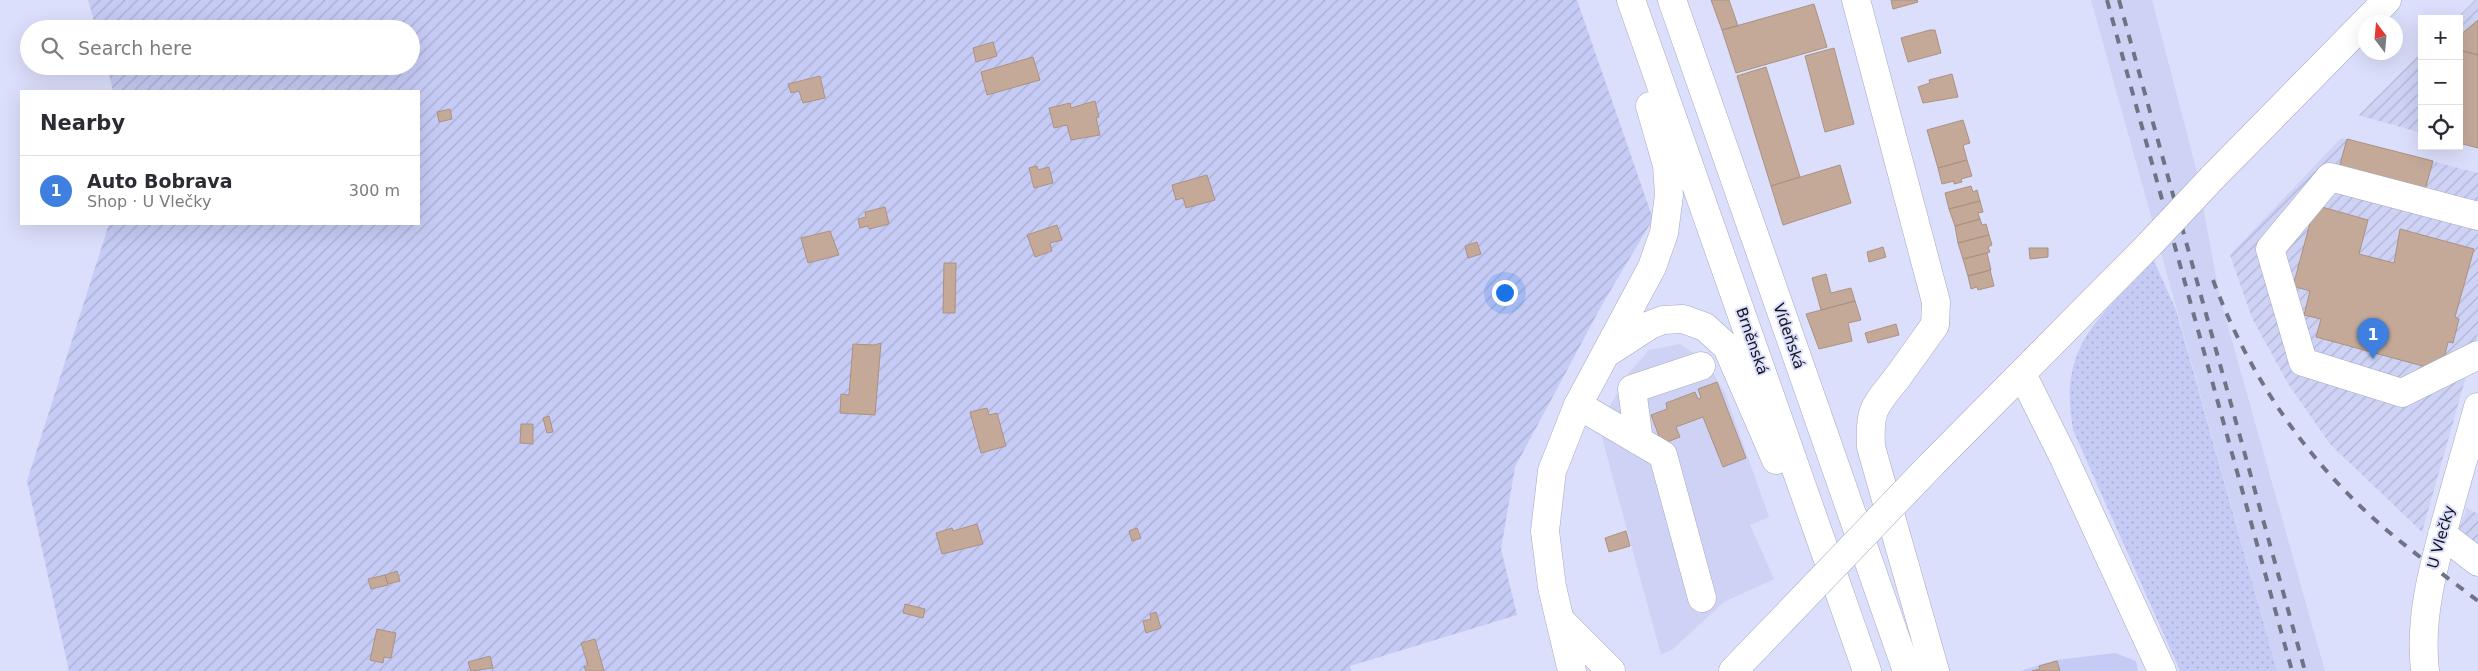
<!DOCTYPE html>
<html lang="en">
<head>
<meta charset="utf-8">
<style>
  body { margin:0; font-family:"DejaVu Sans",sans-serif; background:#f2f2f3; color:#2b2b33 }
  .controls { position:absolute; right:15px; top:15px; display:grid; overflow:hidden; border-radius:0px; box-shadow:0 5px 20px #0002 }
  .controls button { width:45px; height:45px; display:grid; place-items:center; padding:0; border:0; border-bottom:1px solid #e1e1e2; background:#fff; color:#2b2b33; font:25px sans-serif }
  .compass { position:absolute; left:2358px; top:15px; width:45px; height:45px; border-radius:50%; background:#fff; box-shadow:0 5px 20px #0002; rotate:344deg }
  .you { position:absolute; left:1504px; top:292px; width:18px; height:18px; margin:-12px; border:4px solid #fff; border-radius:50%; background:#1a73e8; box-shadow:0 0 0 8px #1a73e833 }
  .badge { display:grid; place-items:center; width:32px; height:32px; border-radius:50%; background:#0b8043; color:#fff; font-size:16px; font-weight:700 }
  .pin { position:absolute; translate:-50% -41px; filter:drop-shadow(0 1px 2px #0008) }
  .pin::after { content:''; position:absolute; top:26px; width:18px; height:15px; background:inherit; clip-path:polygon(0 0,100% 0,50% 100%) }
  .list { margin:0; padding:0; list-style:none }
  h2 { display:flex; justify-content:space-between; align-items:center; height:65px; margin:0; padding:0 20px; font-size:21px }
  h2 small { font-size:16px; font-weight:400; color:#7c7c81 }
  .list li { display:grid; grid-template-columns:32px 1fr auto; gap:15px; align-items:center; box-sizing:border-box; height:70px; padding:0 20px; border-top:1px solid #e1e1e2 }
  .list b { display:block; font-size:19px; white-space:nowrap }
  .list p { margin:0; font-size:16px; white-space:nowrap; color:#7c7c81 }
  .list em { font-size:16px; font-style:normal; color:#7c7c81 }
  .icon { flex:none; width:28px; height:28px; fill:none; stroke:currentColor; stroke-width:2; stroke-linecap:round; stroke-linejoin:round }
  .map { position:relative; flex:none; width:2478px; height:671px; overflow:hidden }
  .search { position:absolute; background:#fff; box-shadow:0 5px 20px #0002; left:20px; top:20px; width:400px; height:55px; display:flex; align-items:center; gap:12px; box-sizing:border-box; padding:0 18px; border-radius:28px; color:#7c7c81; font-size:19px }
  .panel { position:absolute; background:#fff; box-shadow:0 5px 20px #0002; left:20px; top:90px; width:400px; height:135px; border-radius:0px }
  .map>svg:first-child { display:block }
</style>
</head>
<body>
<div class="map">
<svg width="2478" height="671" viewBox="0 0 2478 671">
  <defs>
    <pattern id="industrial-furrows" width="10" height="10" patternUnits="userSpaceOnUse" patternTransform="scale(1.25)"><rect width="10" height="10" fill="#ced3f6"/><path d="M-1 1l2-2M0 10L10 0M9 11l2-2" fill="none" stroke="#b0b4d2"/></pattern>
    <pattern id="grass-dots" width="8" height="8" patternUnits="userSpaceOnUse" patternTransform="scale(1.25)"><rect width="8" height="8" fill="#c6cbf5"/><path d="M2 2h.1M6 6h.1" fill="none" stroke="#a9add1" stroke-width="1.8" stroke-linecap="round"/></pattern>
    <pattern id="garden-furrows" width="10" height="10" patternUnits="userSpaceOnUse" patternTransform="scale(1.25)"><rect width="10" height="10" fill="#c6cbf5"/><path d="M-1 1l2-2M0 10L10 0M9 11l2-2" fill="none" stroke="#a9add1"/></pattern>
  </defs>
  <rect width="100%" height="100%" fill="#dbdffb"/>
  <path fill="#ced3f6" d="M2091 0H2152L2196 168 2220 298 2325 671H2277Z
    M1680 344 1707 362 1725 393 1769 517 1750 525 1774 579 1724 602 1673 649 1661 655 1600 430 1597 429 1628 374 1649 350Z"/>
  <path fill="url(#industrial-furrows)" d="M2475 0H2478V147L2459 143V19H2456Z
    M2422 52V133L2358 115H2359Z
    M2341 138 2478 173V334L2422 532 2330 444 2289 385 2252 318 2230 255Z
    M2467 508 2478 514V574L2450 552Z"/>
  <path fill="url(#grass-dots)" d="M2154 261 2176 310 2277 671H2180L2073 430C2058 343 2100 318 2154 261Z"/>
  <path fill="url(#garden-furrows)" d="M88 0H1577L1653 219 1603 303 1515 467 1501 549 1517 615 1350 666 1351 671H69L27 481 109 224H419V91H113L107 66H411V29H96Z"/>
  <path fill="#c6cbf5" d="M2115 653 2136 661 2138 671H2020L2056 660Z"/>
  <path fill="#c4a998" stroke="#ab9181" d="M1711 0H1729L1738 26 1722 30Z
    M1891 0H1917L1918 2 1893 9Z
    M1814 4 1827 47 1736 73 1722 30Z
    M2478 20V55L2459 50V36Z
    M1930 30H1935L1941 53 1908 62 1901 38Z
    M993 42 997 56 976 62 973 48Z
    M1834 48 1854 124 1825 132 1805 56Z
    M2459 50 2478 55V148L2459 143Z
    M1033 57 1040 80 987 95 981 72Z
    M1766 67 1800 177 1771 186 1737 76Z
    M1952 74 1958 97 1923 103 1918 87 1930 83 1929 80Z
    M820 76 825 98 803 103 799 91 791 93 788 84Z
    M1095 101 1099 117 1096 118 1100 135 1071 140 1067 125 1054 128 1049 108 1070 103 1071 108Z
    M450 109 452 119 439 122 437 112Z
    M1963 120 1970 143 1963 145 1967 160 1938 168 1927 130Z
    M2347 139 2433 161 2425 190 2339 168Z
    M1967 160 1972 176 1961 179 1962 182 1954 184V181L1942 184 1938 168Z
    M1840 165 1851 203 1783 225 1771 186Z
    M1037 166 1038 170 1049 167 1053 183 1034 188 1029 168Z
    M1207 175 1215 200 1186 208 1183 198 1176 200 1172 185Z
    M1971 186 1973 192 1977 190 1980 201 1949 209 1945 193Z
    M1980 201 1983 212 1978 213 1980 219 1955 226 1949 209Z
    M2315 205 2368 220 2359 254 2394 263 2400 229 2474 249 2455 317 2459 319 2453 343 2448 342 2441 371 2316 337 2321 319 2304 315 2310 291 2293 286Z
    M885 207 889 224 869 229 868 226 860 228 858 219 866 217 865 212Z
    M1980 219 1982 225 1986 224 1989 235 1958 243 1955 226Z
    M1057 225 1062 240 1050 243 1052 251 1035 257 1027 235Z
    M830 231 839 255 808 263 801 238Z
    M1989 235 1992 245 1988 247 1990 252 1963 259 1958 243Z
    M1477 242 1481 254 1468 258 1465 246Z
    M1883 247 1886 257 1869 262 1867 252Z
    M2029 248H2048V257L2030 259Z
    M1987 253 1991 270 1968 276 1963 259Z
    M944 263H956L955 313H943Z
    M1990 270 1994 286 1978 290 1977 287 1971 289 1968 276Z
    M1826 274 1831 293 1851 288 1855 301 1821 310 1812 278Z
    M1855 301 1861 320 1848 323 1852 341 1819 349 1806 314Z
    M1896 324 1899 335 1868 343 1865 333Z
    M881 343 875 415 840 413 841 394 849 395 853 344 874 345Z
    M1717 382 1746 458 1723 467 1703 417 1676 427 1680 437 1662 444 1651 415 1667 409 1666 403 1695 392 1698 399 1701 398 1698 389Z
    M987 408 989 415 997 413 1006 446 981 453 970 412Z
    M549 416 553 432 547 433 543 418Z
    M521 424H533V444L520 443Z
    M977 524 983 544 942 554 936 533 952 528 953 531Z
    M1137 528 1141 538 1132 541 1129 531Z
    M1626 531 1630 546 1609 552 1605 538Z
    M397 571 400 581 388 584 385 575Z
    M385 575 388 585 371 589 368 579Z
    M905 604 925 609 923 618 903 613Z
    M1156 612 1161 628 1146 633 1143 621 1151 619 1150 614Z
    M377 629 396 633 391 658 384 657 383 663 370 660Z
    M595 639 604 671H586L584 667 588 665 581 643Z
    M490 656 493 668 471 671 468 662Z
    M2057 661 2060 671H2032L2040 669 2039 666Z"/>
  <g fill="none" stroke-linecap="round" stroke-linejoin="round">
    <g stroke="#a4a8c2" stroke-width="29">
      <path id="minor" d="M1856 0 1936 302 1935 325 1897 378
        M2478 216 2330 177 2270 249 2303 362 2402 393 2478 355
        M1578 405 1663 455 1702 598
        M1639 441 1632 389 1701 366
        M2442 534 2478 562
        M2425 671C2419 618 2433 568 2447 517 2457 480 2468 444 2478 407"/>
    </g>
    <g stroke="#a4a8c2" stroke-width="29">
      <path id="major" d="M2212 178 2387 0
        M2022 374 2063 456 2162 671
        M1931 465 2150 244
        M1733 671 1759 644"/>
    </g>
    <g stroke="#a4a8c2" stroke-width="29">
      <path id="highway" d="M1631 0 1867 671
        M1672 0 1907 671
        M1607 353 1650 325 1663 320 1683 319 1705 327 1727 347 1776 460
        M1897 378C1874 407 1869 409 1871 447L1935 671
        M1561 621 1611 671
        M1572 671 1552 587 1545 531 1552 471 1578 405 1652 267 1664 233 1669 195 1667 165 1650 106"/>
    </g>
    <use href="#minor" stroke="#fff" stroke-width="28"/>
    <use href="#major" stroke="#fff" stroke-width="28"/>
    <use href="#highway" stroke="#fff" stroke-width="28"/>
    <path stroke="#707385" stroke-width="4" stroke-dasharray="9 9" stroke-linecap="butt" d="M2107 0 2292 671
      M2119 0 2305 671
      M2213 280C2247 371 2301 453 2373 518 2406 548 2443 574 2478 601"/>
    <g stroke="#a4a8c2" stroke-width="29" stroke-linecap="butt">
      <path id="major-bridge" d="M2150 244 2212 178
        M1759 644 1931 465"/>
    </g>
    <use href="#major-bridge" stroke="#fff" stroke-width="28"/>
  </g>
  <g text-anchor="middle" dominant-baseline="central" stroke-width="4" stroke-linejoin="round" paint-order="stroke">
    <g font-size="15" fill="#11121c" stroke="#dbdffb">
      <text transform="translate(1789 336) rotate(71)">Vídeňská</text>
      <text transform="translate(1752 341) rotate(71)">Brněnská</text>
      <text transform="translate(2441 537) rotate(-74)">U Vlečky</text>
    </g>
  </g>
</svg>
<div class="controls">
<button>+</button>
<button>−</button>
<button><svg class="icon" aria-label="locate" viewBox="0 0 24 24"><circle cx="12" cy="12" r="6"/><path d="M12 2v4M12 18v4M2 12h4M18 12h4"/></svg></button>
</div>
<svg class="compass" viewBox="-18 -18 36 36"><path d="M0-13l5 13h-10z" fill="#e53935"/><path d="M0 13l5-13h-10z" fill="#7c7c81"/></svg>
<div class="you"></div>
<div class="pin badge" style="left:2373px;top:359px;background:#3f7fe0">1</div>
<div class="search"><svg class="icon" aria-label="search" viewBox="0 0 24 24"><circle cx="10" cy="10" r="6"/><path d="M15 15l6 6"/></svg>Search here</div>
<section class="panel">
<h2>Nearby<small></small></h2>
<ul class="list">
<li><span class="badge" style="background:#3f7fe0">1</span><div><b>Auto Bobrava</b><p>Shop · U Vlečky</p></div><em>300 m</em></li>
</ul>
</section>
</div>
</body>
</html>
